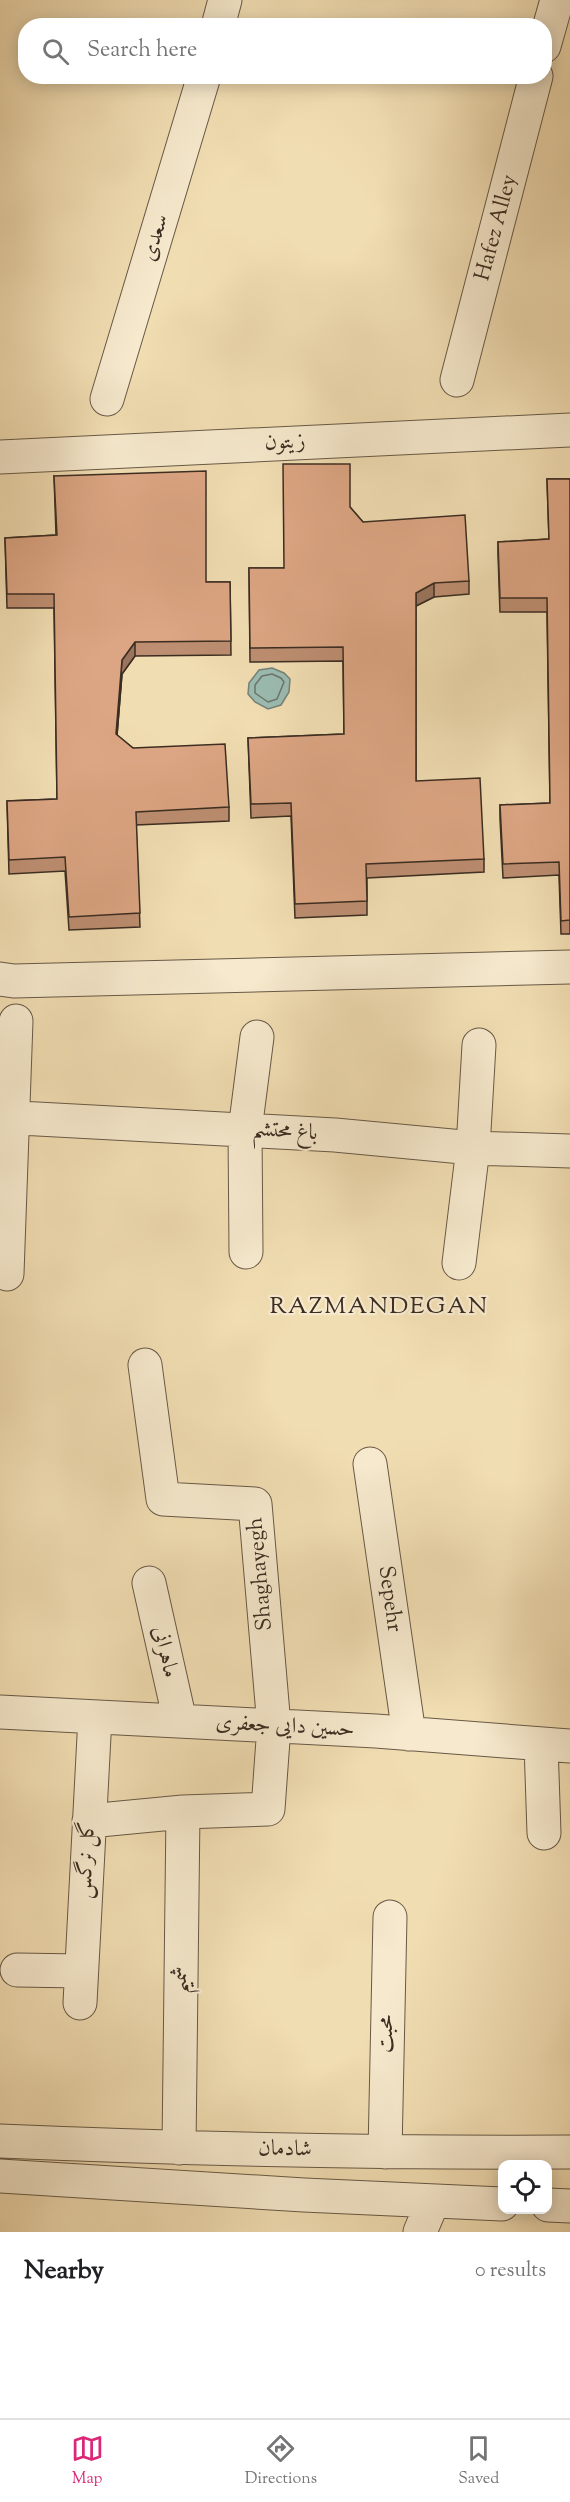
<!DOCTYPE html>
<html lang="en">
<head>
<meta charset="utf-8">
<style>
  body { margin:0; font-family:"Sorts Mill Goudy",Amiri,serif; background:#f6f6f6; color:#202124 }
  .controls { position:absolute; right:18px; bottom:18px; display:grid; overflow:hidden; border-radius:12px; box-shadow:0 3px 15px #0003 }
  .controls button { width:54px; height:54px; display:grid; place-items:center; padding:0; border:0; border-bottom:2px solid #e0e0e0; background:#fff; color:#202124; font:30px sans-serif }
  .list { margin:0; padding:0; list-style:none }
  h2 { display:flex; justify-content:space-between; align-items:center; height:78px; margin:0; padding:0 24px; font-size:26px }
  h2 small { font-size:20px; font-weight:400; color:#757577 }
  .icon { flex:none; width:33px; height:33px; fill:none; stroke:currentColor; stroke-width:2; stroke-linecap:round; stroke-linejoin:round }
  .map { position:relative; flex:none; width:570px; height:2232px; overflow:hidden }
  .search { position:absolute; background:#fff; box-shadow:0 3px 15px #0003; left:18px; right:18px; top:18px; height:66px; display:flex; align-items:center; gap:15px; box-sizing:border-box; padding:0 21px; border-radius:24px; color:#757577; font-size:22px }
  .sheet { height:186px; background:#fff }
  nav { display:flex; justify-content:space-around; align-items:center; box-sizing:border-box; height:84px; border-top:2px solid #e0e0e0; background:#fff; font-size:16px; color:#757577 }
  nav a { display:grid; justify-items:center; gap:3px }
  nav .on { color:#db2777 }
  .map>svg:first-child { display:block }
</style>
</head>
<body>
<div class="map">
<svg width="570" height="2232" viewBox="0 0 570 2232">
  <rect width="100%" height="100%" fill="#f1ddb2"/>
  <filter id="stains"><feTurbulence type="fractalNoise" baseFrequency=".00333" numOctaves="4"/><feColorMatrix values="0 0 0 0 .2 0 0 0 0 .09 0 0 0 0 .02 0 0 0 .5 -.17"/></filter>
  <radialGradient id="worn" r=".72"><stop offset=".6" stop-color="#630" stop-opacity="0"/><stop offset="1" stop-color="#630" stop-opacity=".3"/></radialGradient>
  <path fill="#9bbbb1" stroke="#758278" stroke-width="1.5" d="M272 668 284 673 290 679 289 692 281 705 268 709 255 702 248 694 249 683 259 670Z"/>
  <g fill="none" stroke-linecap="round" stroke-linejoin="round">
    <path stroke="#6b746a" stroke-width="1.5" d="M272 674 281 678 284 682 277 699 268 702 255 693V685L262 676Z"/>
    <g stroke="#685946" stroke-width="35">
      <path id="minor" d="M218 26 225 0
        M544 46 557 0
        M457 380 536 76
        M107 399 204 76
        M0 457 570 430
        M0 979 14 981 570 967
        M0 1117 335 1135 473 1148 570 1151
        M246 1252 245 1130 257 1037
        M459 1263 473 1148 479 1045
        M7 1274 16 1021
        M370 1464 409 1734
        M149 1583 180 1721
        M0 1712 376 1731 570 1746
        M541 1744 544 1833
        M89 1821 183 1812 268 1809 274 1726 255 1504 163 1499 145 1365
        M17 1970 81 1971
        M80 2003 95 1717
        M0 2141C190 2149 380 2153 570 2152
        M179 2148 183 1812
        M385 2152 390 1917
        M0 2176 304 2195 502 2204
        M548 2205 570 2206
        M420 2232 433 2201"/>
    </g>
    <use href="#minor" stroke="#f6e9cd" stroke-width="33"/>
  </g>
  <path fill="#bd8e71" stroke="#3b2d22" stroke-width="1.5" d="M54 476 206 582H230L231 655 135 656 122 674 117 735 133 748 229 807V821L136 825 140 927 69 930 65 871 9 874 7 801 57 799 54 608H7L5 538 56 535Z
    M547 479H570V934H561L559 875 503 878 500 819V805L550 803 547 612H500L498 555V542L549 539Z
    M350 507 363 522 469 581V594L434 597 416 606V781L484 859V872L367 878V915L295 918 291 816 251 818 248 738 344 734 343 661 250 662 249 568H284Z"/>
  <path fill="#9a745c" stroke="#3b2d22" stroke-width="1.5" d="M434 583V597L416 606V593Z
    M135 642V656L122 674 116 748V734L122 660Z"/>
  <path fill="#dca583" stroke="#3b2d22" stroke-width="1.5" d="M283 464H350V507L363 522 465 515 469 581 434 583 416 593V781L480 778 484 859 366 864 367 901 295 904 291 803 251 804 248 738 344 734 343 647 250 648 249 568H284Z
    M206 471V582H230L231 641 135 642 122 660 116 734 133 748 225 744 229 807 136 812 140 913 69 917 65 857 9 860 7 801 57 799 54 594H7L5 538 57 535 54 476Z
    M547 479H570V920L561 921 559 862 503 864 500 805 550 803 547 598H500L498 542 549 539Z"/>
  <g text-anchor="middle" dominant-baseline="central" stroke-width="4.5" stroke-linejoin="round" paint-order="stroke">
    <g font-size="22" fill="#3b2d22" stroke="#f6e9cd">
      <text transform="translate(497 228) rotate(-75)">Hafez Alley</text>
      <text transform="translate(156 238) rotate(-73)">سعدی</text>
      <text transform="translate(285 443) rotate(-3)">زیتون</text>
      <text transform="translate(285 1132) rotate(4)">باغ محتشم</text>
      <text transform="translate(261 1574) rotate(-95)">Shaghayegh</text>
      <text transform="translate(389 1599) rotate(82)">Sepehr</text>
      <text transform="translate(164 1652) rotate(77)">ماهرانی</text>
      <text transform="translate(285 1727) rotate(3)">حسین دایی جعفری</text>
      <text transform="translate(87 1860) rotate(-87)">گل نرگس</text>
      <text transform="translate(181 1980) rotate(-89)">شمیم</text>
      <text transform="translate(387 2034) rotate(-89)">محبت</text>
      <text transform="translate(285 2150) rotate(1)">شادمان</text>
    </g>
    <g font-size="24" letter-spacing="1.5" fill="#3b2d22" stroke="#f6e9cd">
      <text x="379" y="1307">RAZMANDEGAN</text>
    </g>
  </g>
  <rect width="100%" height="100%" filter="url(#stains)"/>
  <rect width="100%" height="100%" fill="url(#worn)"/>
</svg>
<div class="controls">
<button><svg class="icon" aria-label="locate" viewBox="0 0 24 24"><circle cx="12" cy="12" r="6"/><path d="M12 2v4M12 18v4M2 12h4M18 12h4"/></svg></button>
</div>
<div class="search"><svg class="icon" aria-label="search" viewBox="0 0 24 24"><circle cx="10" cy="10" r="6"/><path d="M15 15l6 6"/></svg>Search here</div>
</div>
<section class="sheet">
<h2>Nearby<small>0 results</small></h2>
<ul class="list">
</ul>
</section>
<nav>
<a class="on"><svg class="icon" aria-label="map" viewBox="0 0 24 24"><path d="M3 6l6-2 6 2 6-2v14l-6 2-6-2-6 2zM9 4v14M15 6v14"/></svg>Map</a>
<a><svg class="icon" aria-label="directions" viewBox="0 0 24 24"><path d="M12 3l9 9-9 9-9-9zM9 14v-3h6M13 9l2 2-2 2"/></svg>Directions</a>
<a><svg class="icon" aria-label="saved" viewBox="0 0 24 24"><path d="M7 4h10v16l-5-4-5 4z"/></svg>Saved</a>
</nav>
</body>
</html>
